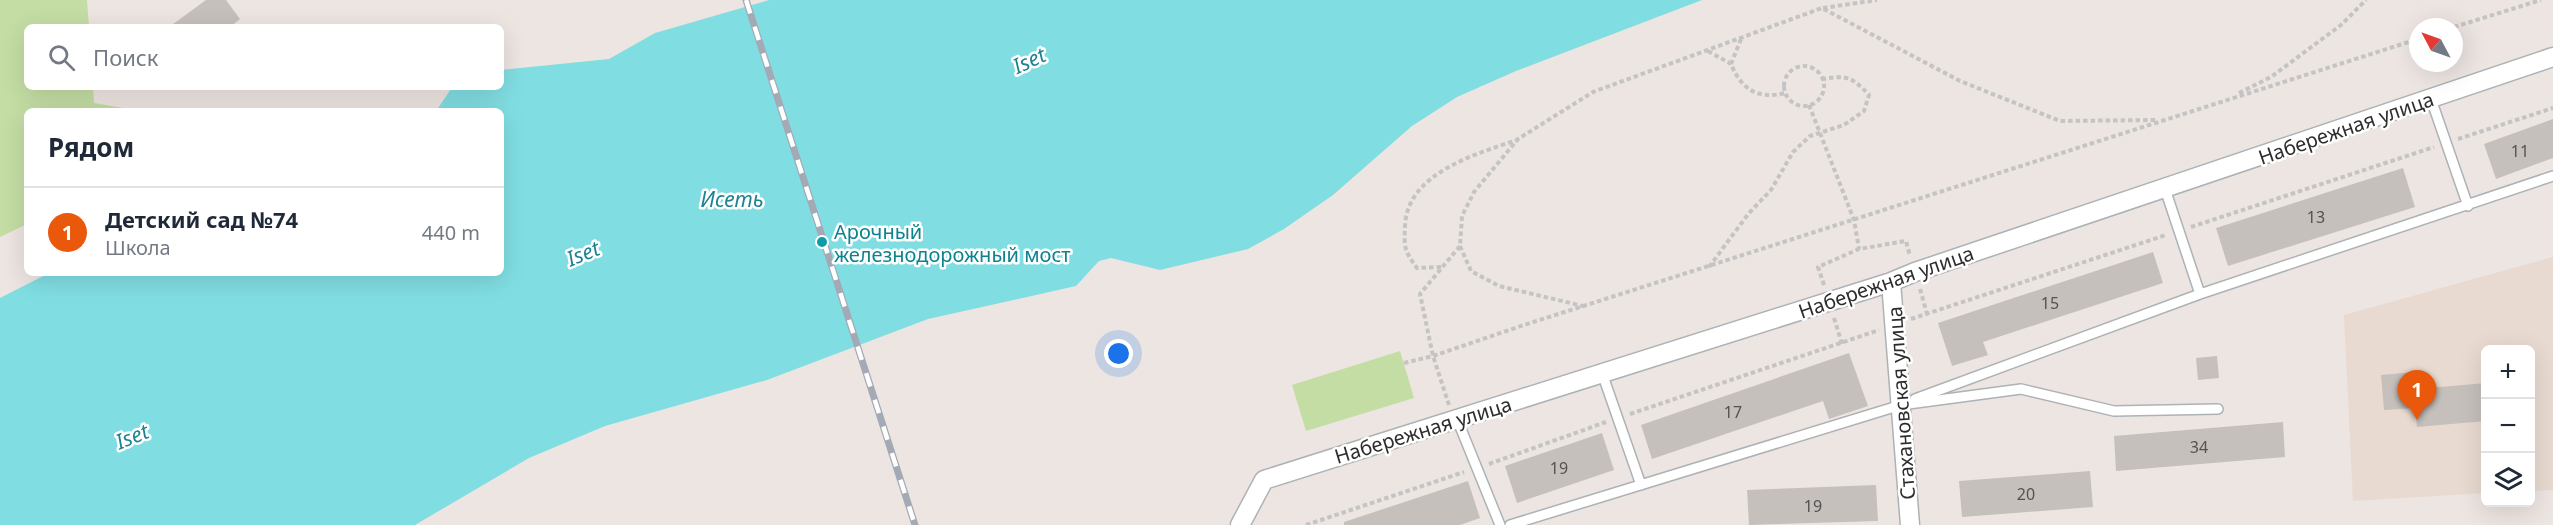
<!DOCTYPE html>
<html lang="ru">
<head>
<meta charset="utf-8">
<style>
  body { margin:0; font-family:"Noto Sans",sans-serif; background:#f2f2f3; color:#1f2937 }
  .controls { position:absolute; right:18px; bottom:18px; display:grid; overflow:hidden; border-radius:9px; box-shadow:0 6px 24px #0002 }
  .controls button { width:54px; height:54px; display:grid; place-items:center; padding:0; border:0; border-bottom:2px solid #e0e1e3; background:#fff; color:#1f2937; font:30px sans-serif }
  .compass { position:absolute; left:2409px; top:18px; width:54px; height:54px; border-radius:50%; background:#fff; box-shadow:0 6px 24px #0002; rotate:311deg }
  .you { position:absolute; left:1119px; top:354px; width:21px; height:21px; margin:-15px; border:4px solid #fff; border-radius:50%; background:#1a73e8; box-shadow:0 0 0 9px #1a73e833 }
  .badge { display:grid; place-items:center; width:39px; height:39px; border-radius:50%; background:#ea580c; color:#fff; font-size:20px; font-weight:700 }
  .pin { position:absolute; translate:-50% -50px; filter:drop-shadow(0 2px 3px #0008) }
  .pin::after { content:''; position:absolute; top:32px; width:21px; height:18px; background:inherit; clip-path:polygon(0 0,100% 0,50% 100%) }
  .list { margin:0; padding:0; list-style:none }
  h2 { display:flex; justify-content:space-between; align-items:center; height:78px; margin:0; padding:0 24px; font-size:26px }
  h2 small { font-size:20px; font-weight:400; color:#747a83 }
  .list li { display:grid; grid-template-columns:39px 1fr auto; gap:18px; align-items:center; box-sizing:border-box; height:90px; padding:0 24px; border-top:2px solid #e0e1e3 }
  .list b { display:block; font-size:22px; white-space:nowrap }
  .list p { margin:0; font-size:20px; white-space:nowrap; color:#747a83 }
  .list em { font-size:20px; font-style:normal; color:#747a83 }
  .icon { flex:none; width:33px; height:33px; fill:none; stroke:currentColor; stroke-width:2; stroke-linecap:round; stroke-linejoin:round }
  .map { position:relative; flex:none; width:2553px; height:525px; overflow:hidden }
  .search { position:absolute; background:#fff; box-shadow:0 6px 24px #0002; left:24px; top:24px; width:480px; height:66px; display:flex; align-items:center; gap:15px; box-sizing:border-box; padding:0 21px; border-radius:9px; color:#747a83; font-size:22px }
  .panel { position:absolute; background:#fff; box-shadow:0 6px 24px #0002; left:24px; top:108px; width:480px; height:168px; border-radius:9px }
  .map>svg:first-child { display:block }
</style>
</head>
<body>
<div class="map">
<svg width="2553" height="525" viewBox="0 0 2553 525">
  <rect width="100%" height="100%" fill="#ede5e1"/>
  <path fill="#e8dad0" d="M2553 257V490L2531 491 2530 350H2486L2485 493 2353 501 2344 315Z"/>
  <path fill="#c4dda4" d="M0 0H87L89 27H27V87H93L94 103 141 111H27V224L0 237Z
    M1400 351 1414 398 1306 431 1292 385Z"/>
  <path fill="#80dee2" d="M769 0H1702L1516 71 1457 97 1412 126 1333 195 1284 229 1248 249 1160 270 1111 258 1099 261 1076 286 928 319 767 380 605 426 529 458 415 525H0V298L49 273H501V111H436L451 89 454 87H501V70L609 59 655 33Z"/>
  <path fill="#c6c0bc" d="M206 0H226L240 19 230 27H169Z
    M2553 119V158L2496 179 2484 144Z
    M2403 168 2415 207 2228 266 2216 228Z
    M2153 252 2163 283 1983 342 1988 355 1952 366 1938 323Z
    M1849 353 1868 406 1829 419 1823 401 1652 459 1641 425Z
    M2217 356 2219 378 2198 380 2196 358Z
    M2415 372 2417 389 2486 383V421L2417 427 2415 408 2384 410 2381 375Z
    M2283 422 2285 457 2116 471 2114 436Z
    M1602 433 1614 470 1517 503 1505 466Z
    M2090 471 2093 507 1962 517 1959 481Z
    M1468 481 1480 518 1460 525H1344V522Z
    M1876 485 1878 521 1749 525 1747 490Z"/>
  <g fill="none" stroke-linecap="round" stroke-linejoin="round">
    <g stroke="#adb2b7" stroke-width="12">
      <path id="lane" d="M2431 99 2468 206
        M2165 189 2200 294 2553 176
        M1602 373 1641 485
        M1915 399 2200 294
        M1457 419 1500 525
        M1510 525 1901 405 2021 389 2114 411 2218 409"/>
    </g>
    <g stroke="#adb2b7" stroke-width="21">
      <path id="street" d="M1891 282 1910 525
        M1240 525 1264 480 1891 282 1915 272 2553 57"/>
    </g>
    <path stroke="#c4c4c4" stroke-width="4" stroke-dasharray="4.5 3" stroke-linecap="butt" d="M1823 8 1877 0
      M2454 27 2541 0
      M1741 39 1731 64C1741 89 1758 100 1785 93
      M1708 51 1731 64
      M1784 86a20 20 0 1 1 40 0a20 20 0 1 1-40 0Z
      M2239 93 2271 77 2341 25 2366 0
      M1809 105 1854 220 1859 249
      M2458 139 2553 108
      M2191 227 2434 147
      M1460 246 1471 271 1499 286 1583 306
      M1441 267 1417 268C1404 250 1404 248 1405 226 1407 173 1476 154 1517 140
      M1709 267 1749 213 1771 190 1793 152 1810 136 1844 125 1864 111 1869 95C1852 77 1848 75 1823 79
      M1824 285 1818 267 1859 249 1906 241 1910 256
      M1920 289 1927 314
      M1834 318 1842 344
      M1911 319 2166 235
      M1404 363 1433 356 1524 325 2418 39
      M1449 405 1433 356 1420 294 1460 246 1462 216 1474 192 1518 139 1593 92 1822 8 1960 81 2060 121 2158 120
      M1630 414 1879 330
      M1489 464 1606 422
      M1306 525 1464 472"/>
    <use href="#lane" stroke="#fff" stroke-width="9"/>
    <use href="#street" stroke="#fff" stroke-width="18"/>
    <g stroke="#a4aab5" stroke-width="7">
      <path id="rail" d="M746 0 915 525"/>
    </g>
    <use href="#rail" stroke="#fff" stroke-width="4.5" stroke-dasharray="14" stroke-linecap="butt"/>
  </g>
  <circle fill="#0f9aa8" stroke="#fff" stroke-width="2" cx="822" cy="242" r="6"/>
  <g text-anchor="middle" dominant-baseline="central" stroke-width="5" stroke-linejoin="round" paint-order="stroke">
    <g font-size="16" fill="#535251">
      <text x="2520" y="151">11</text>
      <text x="2316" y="217">13</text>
      <text x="2050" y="303">15</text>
      <text x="1733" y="412">17</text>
      <text x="2199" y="447">34</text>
      <text x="1559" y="468">19</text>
      <text x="2026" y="494">20</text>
      <text x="1813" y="506">19</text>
    </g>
    <g font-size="20" fill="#2d2d2d" stroke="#fff">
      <text transform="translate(2346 128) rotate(-19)">Набережная улица</text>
      <text transform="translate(1886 282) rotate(-19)">Набережная улица</text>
      <text transform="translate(1901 403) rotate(-94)">Стахановская улица</text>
      <text transform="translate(1423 430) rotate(-17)">Набережная улица</text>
    </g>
    <g font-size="20" fill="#0d838f" stroke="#fff" text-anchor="start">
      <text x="834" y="231">Арочный<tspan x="834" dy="23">железнодорожный мост</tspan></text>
    </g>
    <g font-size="21" font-style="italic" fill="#1d8291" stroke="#fff">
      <text transform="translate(1029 60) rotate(-25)">Iset</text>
      <text x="732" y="199">Исеть</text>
      <text transform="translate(583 253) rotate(-22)">Iset</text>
      <text transform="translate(132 436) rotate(-22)">Iset</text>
    </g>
  </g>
</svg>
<div class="controls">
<button>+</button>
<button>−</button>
<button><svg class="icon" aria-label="layers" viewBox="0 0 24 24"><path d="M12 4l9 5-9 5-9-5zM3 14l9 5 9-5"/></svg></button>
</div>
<svg class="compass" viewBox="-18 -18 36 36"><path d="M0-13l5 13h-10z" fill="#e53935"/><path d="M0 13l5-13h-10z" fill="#747a83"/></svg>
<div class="you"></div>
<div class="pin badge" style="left:2417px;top:420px">1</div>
<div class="search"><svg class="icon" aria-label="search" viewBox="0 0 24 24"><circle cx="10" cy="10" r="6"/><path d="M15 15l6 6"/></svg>Поиск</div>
<section class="panel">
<h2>Рядом<small></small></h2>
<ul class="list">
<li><span class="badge">1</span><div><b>Детский сад №74</b><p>Школа</p></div><em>440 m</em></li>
</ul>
</section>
</div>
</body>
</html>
